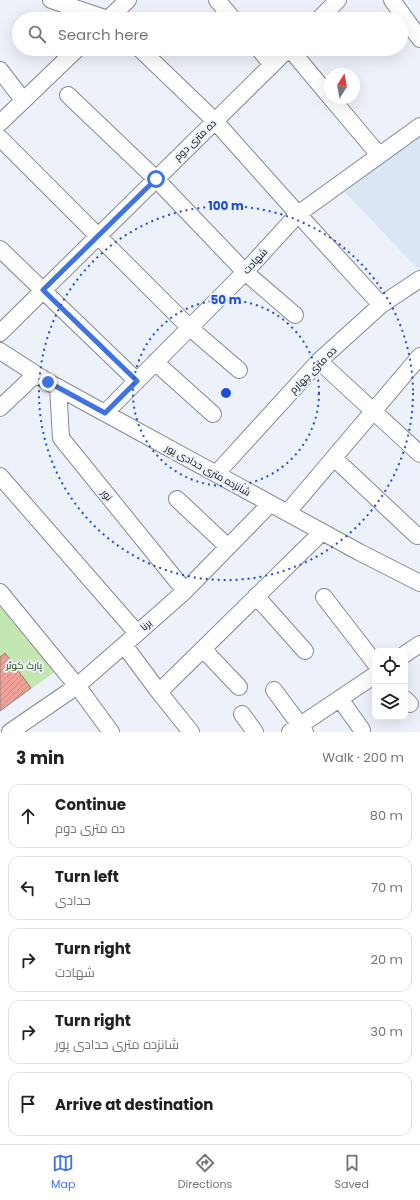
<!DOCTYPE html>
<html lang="en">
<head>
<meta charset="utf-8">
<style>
  body { margin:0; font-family:Poppins,Cairo,sans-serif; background:#f6f6f6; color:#202124 }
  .controls { position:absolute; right:12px; bottom:12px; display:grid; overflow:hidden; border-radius:8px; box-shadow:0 4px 16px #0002 }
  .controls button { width:36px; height:36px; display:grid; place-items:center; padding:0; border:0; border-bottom:1px solid #e0e0e0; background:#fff; color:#202124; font:20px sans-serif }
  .compass { position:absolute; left:324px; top:68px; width:36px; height:36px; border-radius:50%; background:#fff; box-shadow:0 4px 16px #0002; rotate:11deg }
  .stop { position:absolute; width:12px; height:12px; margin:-9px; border:3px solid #3f72e3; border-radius:50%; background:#fff }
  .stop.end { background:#3f72e3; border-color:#fff; box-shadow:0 1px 4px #0008 }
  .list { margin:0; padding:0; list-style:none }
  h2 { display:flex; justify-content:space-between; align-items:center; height:52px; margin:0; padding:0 16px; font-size:17px }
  h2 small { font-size:13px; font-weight:400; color:#757577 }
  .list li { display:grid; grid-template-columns:26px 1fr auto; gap:12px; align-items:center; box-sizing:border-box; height:64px; margin:0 8px 8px; padding:0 8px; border:1px solid #e0e0e0; border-radius:12px }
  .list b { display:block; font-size:15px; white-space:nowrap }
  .list p { margin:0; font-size:13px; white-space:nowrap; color:#757577 }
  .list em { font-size:13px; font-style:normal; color:#757577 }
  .icon { flex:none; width:22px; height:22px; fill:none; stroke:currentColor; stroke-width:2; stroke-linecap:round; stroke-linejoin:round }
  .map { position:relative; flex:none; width:420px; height:732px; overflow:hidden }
  .search { position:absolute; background:#fff; box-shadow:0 4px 16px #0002; left:12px; right:12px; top:12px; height:44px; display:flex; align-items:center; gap:10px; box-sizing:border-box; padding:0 14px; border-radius:22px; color:#757577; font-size:15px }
  .sheet { height:412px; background:#fff }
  nav { display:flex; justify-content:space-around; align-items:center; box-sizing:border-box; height:56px; border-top:1px solid #e0e0e0; background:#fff; font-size:11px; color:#757577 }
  nav a { display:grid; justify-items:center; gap:2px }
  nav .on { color:#3f72e3 }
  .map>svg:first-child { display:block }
</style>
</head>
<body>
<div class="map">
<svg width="420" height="732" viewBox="0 0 420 732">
  <defs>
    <pattern id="building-hatch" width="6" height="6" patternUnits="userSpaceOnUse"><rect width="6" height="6" fill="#f1a197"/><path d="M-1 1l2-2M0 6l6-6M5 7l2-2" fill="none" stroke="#cd8981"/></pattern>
  </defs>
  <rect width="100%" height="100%" fill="#ecf1fa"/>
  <path fill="#dce5f3" d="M420 136V271L343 190Z"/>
  <path fill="#c4e6b0" d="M0 601 59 669 0 711Z"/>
  <path fill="url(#building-hatch)" stroke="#887e7d" d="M5 653 31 688 0 711V657Z"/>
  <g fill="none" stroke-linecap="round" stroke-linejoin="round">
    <g stroke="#848990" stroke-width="18">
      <path id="minor" d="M51 0 108 19
        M217 0 233 19
        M392 0 420 39
        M108 19 128 0
        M319 19 338 0
        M140 49 215 121 298 214 381 305
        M259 49 272 65
        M290 49 330 97
        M0 70 23 100
        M68 95 156 179 245 272 295 315
        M331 98 379 155
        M0 123 77 49
        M0 138 190 328 239 370
        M0 249 137 381
        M0 333 288 49
        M0 351 48 382 359 552 420 583
        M319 361 420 454
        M155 362 213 414
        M58 387 61 438 185 591
        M0 408 36 374
        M105 413 245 272 298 214 420 126
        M334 458 417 536
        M216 474 319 361 381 305 420 279
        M0 476 137 633
        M177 499 228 547
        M287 513 420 356
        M0 592 81 691 111 732
        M256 596 305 651
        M324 597 375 663
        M124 645 159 692 191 732
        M203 649 239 687
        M405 654 420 644
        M274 690 305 732
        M159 692 322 532
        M340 699 362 730
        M405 699 410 704
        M242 714 255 732
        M10 732 77 686 124 645 185 591 270 504
        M290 732 375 675"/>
    </g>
    <use href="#minor" stroke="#fff" stroke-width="16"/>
  </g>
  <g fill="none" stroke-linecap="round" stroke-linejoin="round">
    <path stroke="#3f72e3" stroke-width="5" d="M48 382 105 413 137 381 43 290 156 179"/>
  </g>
  <g fill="none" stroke="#1d4ed8" stroke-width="2" stroke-dasharray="2 4">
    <circle cx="226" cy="393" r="93"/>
    <circle cx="226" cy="393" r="187"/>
  </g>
  <g text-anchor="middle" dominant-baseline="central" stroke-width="4" stroke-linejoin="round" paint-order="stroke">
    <g font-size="10" fill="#0b0d0f" stroke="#ecf1fa">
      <text transform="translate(195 140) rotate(-44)">ده متری دوم</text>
      <text transform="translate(255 261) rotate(-47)">شهادت</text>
      <text transform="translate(313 370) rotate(-45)">ده متری چهارم</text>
      <text transform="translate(208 470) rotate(29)">شانزده متری حدادی پور</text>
      <text transform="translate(107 495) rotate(51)">نور</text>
      <text transform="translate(146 625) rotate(-41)">برنا</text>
    </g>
    <g font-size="10" fill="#274a04" stroke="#ecf1fa">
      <text x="24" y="665">پارک کوثر</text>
    </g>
  </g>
  <circle cx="226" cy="393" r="6" fill="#1d4ed8" stroke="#ecf1fa" stroke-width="2"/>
  <g font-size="12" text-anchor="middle" font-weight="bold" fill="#1d4ed8" stroke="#ecf1fa" stroke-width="4" stroke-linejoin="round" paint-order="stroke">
    <text x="226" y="210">100 m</text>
    <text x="226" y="304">50 m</text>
  </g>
</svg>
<div class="controls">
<button><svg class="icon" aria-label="locate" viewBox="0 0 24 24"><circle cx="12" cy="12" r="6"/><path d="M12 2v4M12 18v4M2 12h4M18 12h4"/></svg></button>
<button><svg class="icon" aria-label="layers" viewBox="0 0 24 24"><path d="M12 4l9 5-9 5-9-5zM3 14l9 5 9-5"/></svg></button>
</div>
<svg class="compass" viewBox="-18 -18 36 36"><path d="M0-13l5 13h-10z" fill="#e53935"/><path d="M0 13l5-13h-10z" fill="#757577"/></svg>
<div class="stop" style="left:156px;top:179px"></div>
<div class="stop end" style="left:48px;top:382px"></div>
<div class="search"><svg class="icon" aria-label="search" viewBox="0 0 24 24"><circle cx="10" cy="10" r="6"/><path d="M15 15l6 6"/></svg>Search here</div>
</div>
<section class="sheet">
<h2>3 min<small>Walk · 200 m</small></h2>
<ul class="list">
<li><svg class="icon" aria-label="ahead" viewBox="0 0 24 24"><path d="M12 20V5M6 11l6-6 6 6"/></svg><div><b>Continue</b><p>ده متری دوم</p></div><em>80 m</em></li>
<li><svg class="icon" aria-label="left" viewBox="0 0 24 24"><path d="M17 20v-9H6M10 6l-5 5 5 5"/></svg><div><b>Turn left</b><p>حدادی</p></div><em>70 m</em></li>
<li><svg class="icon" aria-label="right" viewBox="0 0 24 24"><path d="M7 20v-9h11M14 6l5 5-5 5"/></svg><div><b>Turn right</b><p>شهادت</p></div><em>20 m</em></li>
<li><svg class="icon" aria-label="right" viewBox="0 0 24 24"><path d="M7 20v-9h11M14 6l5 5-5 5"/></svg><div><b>Turn right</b><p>شانزده متری حدادی پور</p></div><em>30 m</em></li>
<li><svg class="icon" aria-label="arrive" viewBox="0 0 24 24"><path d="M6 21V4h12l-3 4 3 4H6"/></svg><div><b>Arrive at destination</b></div></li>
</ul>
</section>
<nav>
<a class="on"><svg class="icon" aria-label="map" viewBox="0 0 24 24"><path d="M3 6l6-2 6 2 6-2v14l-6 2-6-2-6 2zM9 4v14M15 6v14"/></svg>Map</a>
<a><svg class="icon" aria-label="directions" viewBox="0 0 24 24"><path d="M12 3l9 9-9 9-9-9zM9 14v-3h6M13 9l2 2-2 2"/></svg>Directions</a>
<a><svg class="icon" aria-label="saved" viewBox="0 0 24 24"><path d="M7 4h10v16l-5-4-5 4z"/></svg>Saved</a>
</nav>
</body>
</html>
